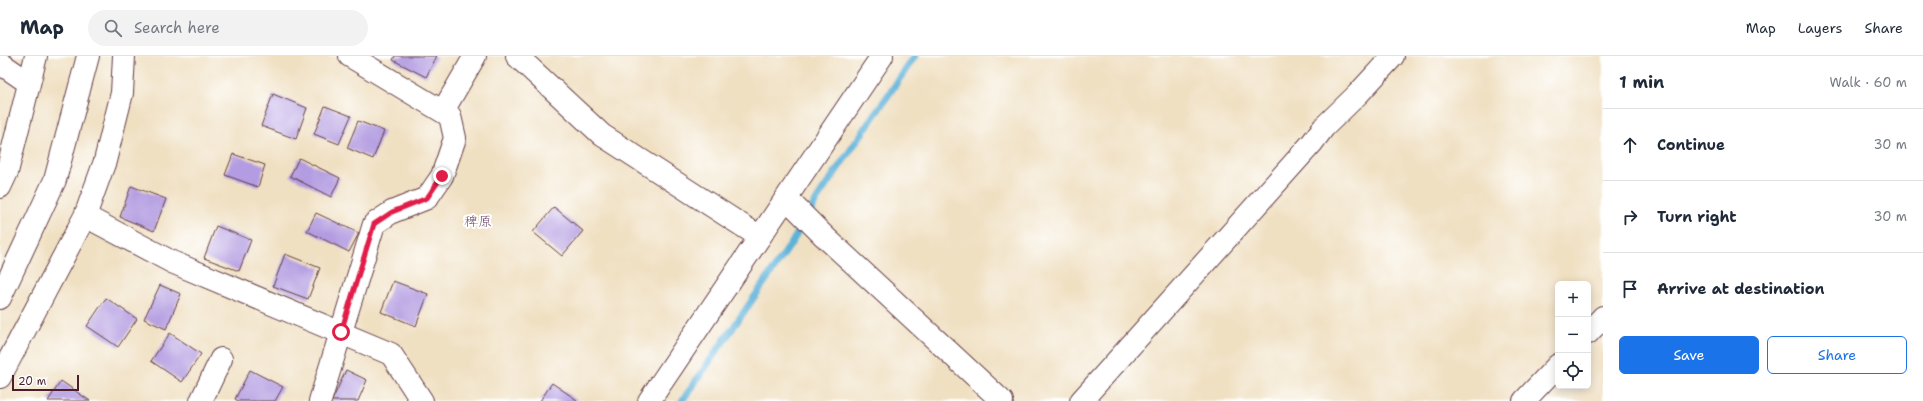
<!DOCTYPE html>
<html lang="en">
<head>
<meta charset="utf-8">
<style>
  body { margin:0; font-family:"Shantell Sans","Klee One",sans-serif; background:#f2f2f3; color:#1f2937 }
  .controls { position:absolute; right:12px; bottom:12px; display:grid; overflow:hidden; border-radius:6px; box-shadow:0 2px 10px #0003 }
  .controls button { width:36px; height:36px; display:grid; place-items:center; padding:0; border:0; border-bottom:1px solid #e0e1e3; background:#fff; color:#1f2937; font:20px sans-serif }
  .scale { position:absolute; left:12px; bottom:10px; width:67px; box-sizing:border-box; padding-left:4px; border:2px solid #4a1f2b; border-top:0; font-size:11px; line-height:14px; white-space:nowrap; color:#4a1f2b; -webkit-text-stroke:3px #fff; paint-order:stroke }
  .stop { position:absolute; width:12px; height:12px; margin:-9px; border:3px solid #e11d48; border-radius:50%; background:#fff }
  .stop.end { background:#e11d48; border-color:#fff; box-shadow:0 1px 4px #0008 }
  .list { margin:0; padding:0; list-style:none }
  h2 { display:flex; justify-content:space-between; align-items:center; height:52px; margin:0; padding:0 16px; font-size:17px }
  h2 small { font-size:13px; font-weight:400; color:#747a83 }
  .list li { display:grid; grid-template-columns:26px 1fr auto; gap:12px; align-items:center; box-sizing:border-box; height:72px; padding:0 16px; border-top:1px solid #e0e1e3 }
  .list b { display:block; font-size:15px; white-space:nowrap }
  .list em { font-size:13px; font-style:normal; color:#747a83 }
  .actions { display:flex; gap:8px; padding:12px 16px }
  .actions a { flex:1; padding:9px 0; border:1px solid #1a73e8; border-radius:6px; text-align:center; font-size:14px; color:#1a73e8 }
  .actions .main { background:#1a73e8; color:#fff }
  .icon { flex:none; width:22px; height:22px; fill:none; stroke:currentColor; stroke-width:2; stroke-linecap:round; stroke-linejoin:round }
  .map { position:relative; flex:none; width:1603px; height:345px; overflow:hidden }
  header { display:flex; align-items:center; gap:24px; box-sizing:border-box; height:56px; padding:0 20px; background:#fff; border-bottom:1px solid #e0e1e3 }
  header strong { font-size:19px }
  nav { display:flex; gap:22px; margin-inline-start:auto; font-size:14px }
  .search { width:280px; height:36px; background:#f2f2f3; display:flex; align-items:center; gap:10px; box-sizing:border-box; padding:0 14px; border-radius:22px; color:#747a83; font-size:15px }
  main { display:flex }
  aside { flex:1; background:#fff }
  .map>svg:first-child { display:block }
</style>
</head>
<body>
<header>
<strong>Map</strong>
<div class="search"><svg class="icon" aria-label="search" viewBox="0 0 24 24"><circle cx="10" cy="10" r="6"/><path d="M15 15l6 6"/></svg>Search here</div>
<nav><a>Map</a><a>Layers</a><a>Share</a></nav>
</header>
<main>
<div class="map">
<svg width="1603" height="345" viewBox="0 0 1603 345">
  <rect width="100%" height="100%" fill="#fff"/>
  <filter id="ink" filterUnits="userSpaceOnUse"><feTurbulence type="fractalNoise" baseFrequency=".025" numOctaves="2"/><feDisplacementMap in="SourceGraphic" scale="8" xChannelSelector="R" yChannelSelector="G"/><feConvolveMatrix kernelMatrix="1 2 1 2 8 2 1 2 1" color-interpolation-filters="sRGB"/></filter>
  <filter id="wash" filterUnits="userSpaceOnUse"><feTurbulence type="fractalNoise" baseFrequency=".012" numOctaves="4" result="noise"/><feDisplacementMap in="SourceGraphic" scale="16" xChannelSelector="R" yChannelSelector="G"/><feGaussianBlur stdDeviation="0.9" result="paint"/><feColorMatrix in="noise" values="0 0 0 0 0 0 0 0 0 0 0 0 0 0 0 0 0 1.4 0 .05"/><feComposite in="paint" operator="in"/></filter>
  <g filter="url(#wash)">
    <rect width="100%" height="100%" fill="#f0e0c2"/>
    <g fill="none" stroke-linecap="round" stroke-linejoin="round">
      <path stroke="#5db2d9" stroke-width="7" d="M682 345 791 188 819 140 915 0"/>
    </g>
    <g id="blocks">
      <path fill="#b39ce1" d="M395 0H437L426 21 393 4Z
        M273 38 307 52 296 83 261 70Z
        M325 50 351 60 339 88 314 78Z
        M358 65 384 75 373 103 347 92Z
        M233 98 265 109 258 131 225 119Z
        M299 102 340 122 331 141 290 120Z
        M131 130 166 143 154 175 120 161Z
        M554 151 583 175 562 200 533 176Z
        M316 157 359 177 349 196 307 175Z
        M216 170 251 184 239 215 204 202Z
        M285 198 320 212 308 243 273 230Z
        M393 225 428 238 416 270 381 256Z
        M160 229 181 238 166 273 144 263Z
        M106 242 137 263 118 291 87 270Z
        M170 277 201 298 182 326 151 305Z
        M250 314 283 331 275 345H238L235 343Z
        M346 314 367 324 358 345H332Z
        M61 325 90 345H48Z
        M552 327 577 344 576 345H540Z"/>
    </g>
  </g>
  <g filter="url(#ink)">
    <use href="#blocks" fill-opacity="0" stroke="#633c42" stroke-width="1"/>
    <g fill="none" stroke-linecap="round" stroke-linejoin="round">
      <g stroke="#633c42" stroke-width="24">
        <path id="minor" d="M517 0 602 79 760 181
          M0 7 29 27
          M443 55 475 0
          M0 131 7 116 36 0
          M787 143 824 180 1002 345
          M85 160 172 206 391 298 422 345
          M0 242 55 124 88 0
          M1588 277 1603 261
          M0 321 85 160 105 105 122 37 124 0
          M201 345 221 303
          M320 345 374 168 392 156 427 142 442 120 455 82 450 60 350 0
          M649 345 882 0
          M1081 345 1312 87 1324 71 1358 38 1393 0
          M1524 345 1558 309"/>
      </g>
      <use href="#minor" stroke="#fff" stroke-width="22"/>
    </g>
  </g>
  <g fill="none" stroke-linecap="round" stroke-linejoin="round" filter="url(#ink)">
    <path stroke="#e11d48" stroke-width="5" d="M341 276 374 168 392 156 427 142 442 120"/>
  </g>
  <g text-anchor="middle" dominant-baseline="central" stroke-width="4" stroke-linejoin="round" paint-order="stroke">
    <g font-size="14" fill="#6f4b6b" stroke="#fff">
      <text x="478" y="165">稗原</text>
    </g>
  </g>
</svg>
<div class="controls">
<button>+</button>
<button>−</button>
<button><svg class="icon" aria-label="locate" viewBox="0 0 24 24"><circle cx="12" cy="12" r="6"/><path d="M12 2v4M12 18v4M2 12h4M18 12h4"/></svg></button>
</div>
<div class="scale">20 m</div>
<div class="stop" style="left:341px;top:276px"></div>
<div class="stop end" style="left:442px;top:120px"></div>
</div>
<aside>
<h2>1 min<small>Walk · 60 m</small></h2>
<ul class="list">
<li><svg class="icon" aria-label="ahead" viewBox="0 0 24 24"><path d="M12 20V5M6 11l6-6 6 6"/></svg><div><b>Continue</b></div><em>30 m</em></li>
<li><svg class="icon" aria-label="right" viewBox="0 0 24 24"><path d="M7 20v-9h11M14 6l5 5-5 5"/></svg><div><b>Turn right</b></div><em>30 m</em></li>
<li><svg class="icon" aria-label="arrive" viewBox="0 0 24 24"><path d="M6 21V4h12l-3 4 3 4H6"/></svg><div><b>Arrive at destination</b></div></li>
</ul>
<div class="actions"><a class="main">Save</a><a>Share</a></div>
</aside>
</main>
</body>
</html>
